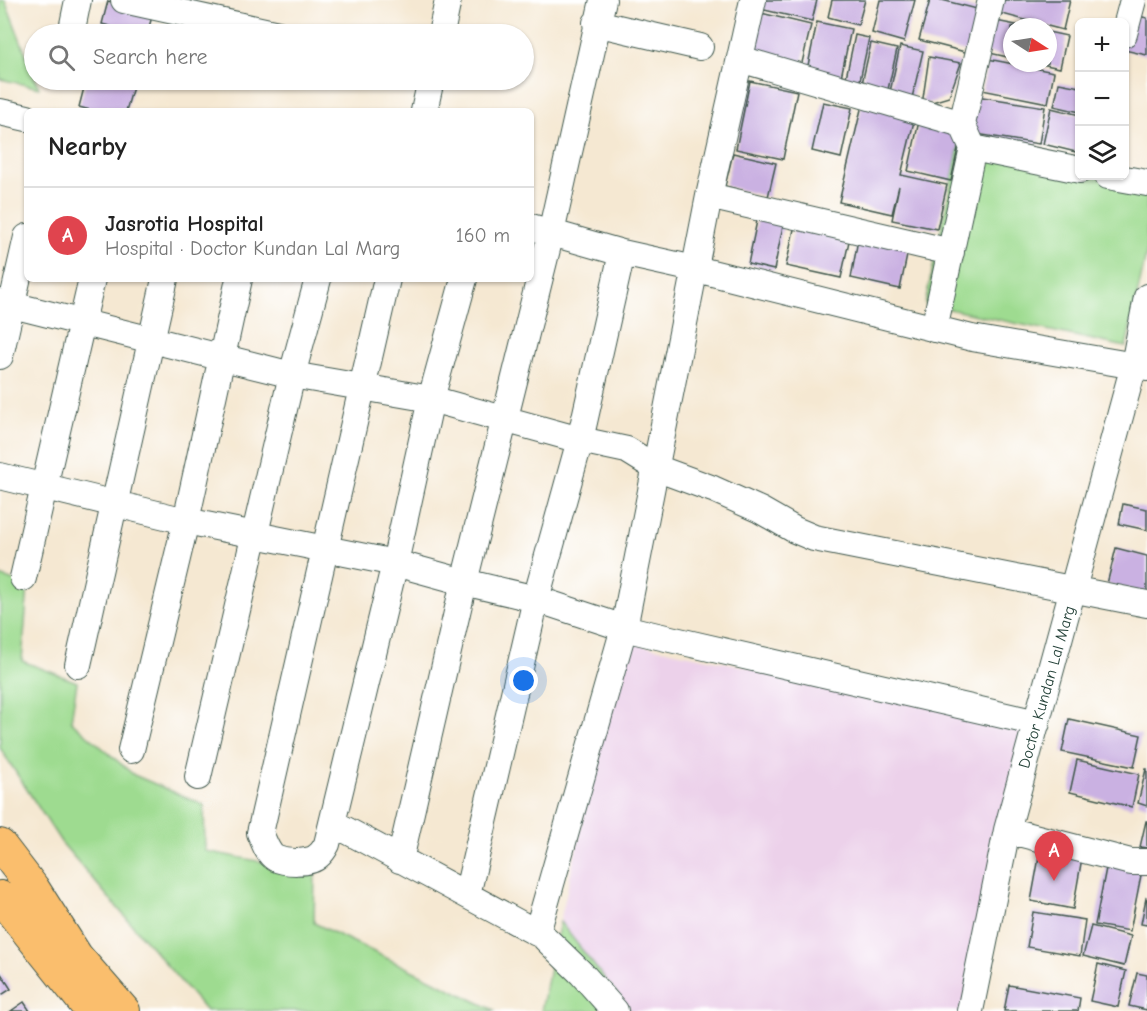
<!DOCTYPE html>
<html lang="en">
<head>
<meta charset="utf-8">
<style>
  body { margin:0; font-family:"Comic Neue",sans-serif; background:#f6f6f6; color:#222 }
  .controls { position:absolute; right:18px; top:18px; display:grid; overflow:hidden; border-radius:9px; box-shadow:0 2px 4px #0004 }
  .controls button { width:54px; height:54px; display:grid; place-items:center; padding:0; border:0; border-bottom:2px solid #e0e0e0; background:#fff; color:#222; font:30px sans-serif }
  .compass { position:absolute; left:1003px; top:18px; width:54px; height:54px; border-radius:50%; background:#fff; box-shadow:0 2px 4px #0004; rotate:102deg }
  .you { position:absolute; left:524px; top:681px; width:21px; height:21px; margin:-15px; border:4px solid #fff; border-radius:50%; background:#1a73e8; box-shadow:0 0 0 9px #1a73e833 }
  .badge { display:grid; place-items:center; width:39px; height:39px; border-radius:50%; background:#0f766e; color:#fff; font-size:20px; font-weight:700 }
  .pin { position:absolute; translate:-50% -50px; filter:drop-shadow(0 2px 3px #0008) }
  .pin::after { content:''; position:absolute; top:32px; width:21px; height:18px; background:inherit; clip-path:polygon(0 0,100% 0,50% 100%) }
  .list { margin:0; padding:0; list-style:none }
  h2 { display:flex; justify-content:space-between; align-items:center; height:78px; margin:0; padding:0 24px; font-size:26px }
  h2 small { font-size:20px; font-weight:400; color:#767676 }
  .list li { display:grid; grid-template-columns:39px 1fr auto; gap:18px; align-items:center; box-sizing:border-box; height:96px; padding:0 24px; border-top:2px solid #e0e0e0 }
  .list b { display:block; font-size:22px; white-space:nowrap }
  .list p { margin:0; font-size:20px; white-space:nowrap; color:#767676 }
  .list em { font-size:20px; font-style:normal; color:#767676 }
  .icon { flex:none; width:33px; height:33px; fill:none; stroke:currentColor; stroke-width:2; stroke-linecap:round; stroke-linejoin:round }
  .map { position:relative; flex:none; width:1147px; height:1011px; overflow:hidden }
  .search { position:absolute; background:#fff; box-shadow:0 2px 4px #0004; left:24px; top:24px; width:510px; height:66px; display:flex; align-items:center; gap:15px; box-sizing:border-box; padding:0 21px; border-radius:33px; color:#767676; font-size:22px }
  .panel { position:absolute; background:#fff; box-shadow:0 2px 4px #0004; left:24px; top:108px; width:510px; height:174px; border-radius:9px }
  .map>svg:first-child { display:block }
</style>
</head>
<body>
<div class="map">
<svg width="1147" height="1011" viewBox="0 0 1147 1011">
  <rect width="100%" height="100%" fill="#fff"/>
  <filter id="ink" filterUnits="userSpaceOnUse"><feTurbulence type="fractalNoise" baseFrequency=".0167" numOctaves="2"/><feDisplacementMap in="SourceGraphic" scale="12" xChannelSelector="R" yChannelSelector="G"/><feConvolveMatrix kernelMatrix="1 2 1 2 8 2 1 2 1" color-interpolation-filters="sRGB"/></filter>
  <filter id="wash" filterUnits="userSpaceOnUse"><feTurbulence type="fractalNoise" baseFrequency=".008" numOctaves="4" result="noise"/><feDisplacementMap in="SourceGraphic" scale="24" xChannelSelector="R" yChannelSelector="G"/><feGaussianBlur stdDeviation="1.35" result="paint"/><feColorMatrix in="noise" values="0 0 0 0 0 0 0 0 0 0 0 0 0 0 0 0 0 1.4 0 .05"/><feComposite in="paint" operator="in"/></filter>
  <g filter="url(#wash)">
    <rect width="100%" height="100%" fill="#f5e8d2"/>
    <path fill="#ecd1ea" d="M623 641 1041 729 974 1011H630L560 922Z"/>
    <path fill="#9edb90" stroke="#5e8c62" stroke-width="1.5" d="M0 0H5L39 88 0 79Z
      M960 141 1080 176H1122L1147 181V250L1126 347 925 304Z
      M0 576 28 586 22 661 77 682 71 721 134 775 204 805 205 851 315 872 314 923 496 1011H206L61 842 0 748Z
      M560 922 630 1011H541Z"/>
    <g id="blocks">
      <path fill="#cab1e2" d="M762 0H817L812 21 760 9Z
        M832 0H865L858 25 828 17Z
        M880 0H915L904 42 872 33Z
        M930 0H942L981 10 969 53 919 40Z
        M998 0H1070L1063 30 995 12Z
        M108 1 153 13 147 34H111L113 27 102 24Z
        M761 13 811 25 801 67 751 54Z
        M1131 14 1147 18V55L1124 50V42Z
        M991 20 1021 26 1012 27V58L985 52Z
        M817 22 851 29 840 82 806 75Z
        M1048 32 1067 36 1060 68 1041 64 1048 63Z
        M855 35 869 38 859 85 845 82Z
        M871 43 897 49 887 94 861 88Z
        M900 46 923 51 912 98 890 92Z
        M929 57 961 63 949 97 922 105Z
        M988 59 1054 72 1048 103 982 90Z
        M86 80 98 83 99 80H135L126 111H94L79 107Z
        M750 81 797 91 783 159 736 149Z
        M1059 83 1080 87V112L1054 106Z
        M976 96 1045 107 1039 144 970 133Z
        M823 102 852 108 841 158 812 151Z
        M862 105 915 117 901 175 947 185 937 229 892 220 899 186 892 214 839 202Z
        M1051 108 1080 115V153L1043 144Z
        M919 121 962 130 951 181 908 171Z
        M733 153 776 163 768 197 725 186Z
        M759 211 785 216 774 270 748 264Z
        M796 220 851 232 841 278 786 266Z
        M859 234 909 246 900 289 851 278Z
        M1123 504 1147 509V530L1119 524Z
        M1116 548 1147 556V594L1107 584Z
        M1069 719 1141 735 1134 767 1062 752Z
        M1077 760 1139 774 1132 807 1070 792Z
        M1146 769H1147V806L1138 803Z
        M1146 821H1147V848L1140 847Z
        M1042 841 1083 852 1073 909 1031 901Z
        M1108 858 1143 865 1130 931 1095 925Z
        M1146 898 1147 899V925L1141 924Z
        M1033 912 1085 920 1080 956 1027 947Z
        M1091 926 1131 936 1124 966 1083 956Z
        M1098 964 1126 971 1118 1007 1090 1001Z
        M0 972 11 989 0 996Z
        M1137 973 1147 975V1010L1129 1006Z
        M1009 985 1080 998 1078 1011H1004Z
        M24 1002 30 1011H11Z"/>
    </g>
  </g>
  <g filter="url(#ink)">
    <use href="#blocks" fill-opacity="0" stroke="#3f574c" stroke-width="1.5"/>
    <g fill="none" stroke-linecap="round" stroke-linejoin="round">
      <g stroke="#3f574c" stroke-width="28">
        <path id="minor" d="M124 0 278 34
          M596 23 700 47
          M71 34 78 0
          M441 34 448 0
          M1124 34 1133 0
          M740 59 962 124
          M424 111 431 80
          M0 112 27 118
          M973 148 1080 170
          M1108 176 1147 183
          M709 196 951 252
          M531 227 622 253 708 272 972 338 1147 368
          M387 279 260 833C264 841 267 853 275 858 285 863 310 864 318 856 322 853 325 848 327 844L395 563 431 399 464 279
          M0 302 292 375 431 399 580 440 627 450 656 468 713 489 760 510 795 530 814 538 1147 604
          M934 329 973 148 962 124 991 0
          M0 356 27 237
          M0 476 186 521 395 563 464 582 536 599 624 628 653 635 1037 723
          M23 578 92 279
          M78 665 165 279
          M131 750 186 521 239 279
          M198 777 292 375 318 279
          M333 823 537 933 624 628 709 196 753 0
          M1007 830 1131 862H1147
          M400 860 464 582 551 233 603 0
          M467 895 536 599 580 440 622 253
          M546 939 582 974 615 1011
          M970 1011 1007 830 1134 365 1147 297"/>
      </g>
      <g stroke="#3f574c" stroke-width="34">
        <path id="major" d="M0 845 33 888 77 957 124 1011
          M0 897 91 1011"/>
      </g>
      <use href="#minor" stroke="#fff" stroke-width="26"/>
      <use href="#major" stroke="#fabe6d" stroke-width="32"/>
    </g>
  </g>
  <g text-anchor="middle" dominant-baseline="central" stroke-width="4.5" stroke-linejoin="round" paint-order="stroke">
    <g font-size="16" fill="#1f3d34" stroke="#fff">
      <text transform="translate(1047 687) rotate(-74)">Doctor Kundan Lal Marg</text>
    </g>
  </g>
</svg>
<div class="controls">
<button>+</button>
<button>−</button>
<button><svg class="icon" aria-label="layers" viewBox="0 0 24 24"><path d="M12 4l9 5-9 5-9-5zM3 14l9 5 9-5"/></svg></button>
</div>
<svg class="compass" viewBox="-18 -18 36 36"><path d="M0-13l5 13h-10z" fill="#e53935"/><path d="M0 13l5-13h-10z" fill="#767676"/></svg>
<div class="you"></div>
<div class="pin badge" style="left:1054px;top:881px;background:#e0444e">A</div>
<div class="search"><svg class="icon" aria-label="search" viewBox="0 0 24 24"><circle cx="10" cy="10" r="6"/><path d="M15 15l6 6"/></svg>Search here</div>
<section class="panel">
<h2>Nearby<small></small></h2>
<ul class="list">
<li><span class="badge" style="background:#e0444e">A</span><div><b>Jasrotia Hospital</b><p>Hospital · Doctor Kundan Lal Marg</p></div><em>160 m</em></li>
</ul>
</section>
</div>
</body>
</html>
